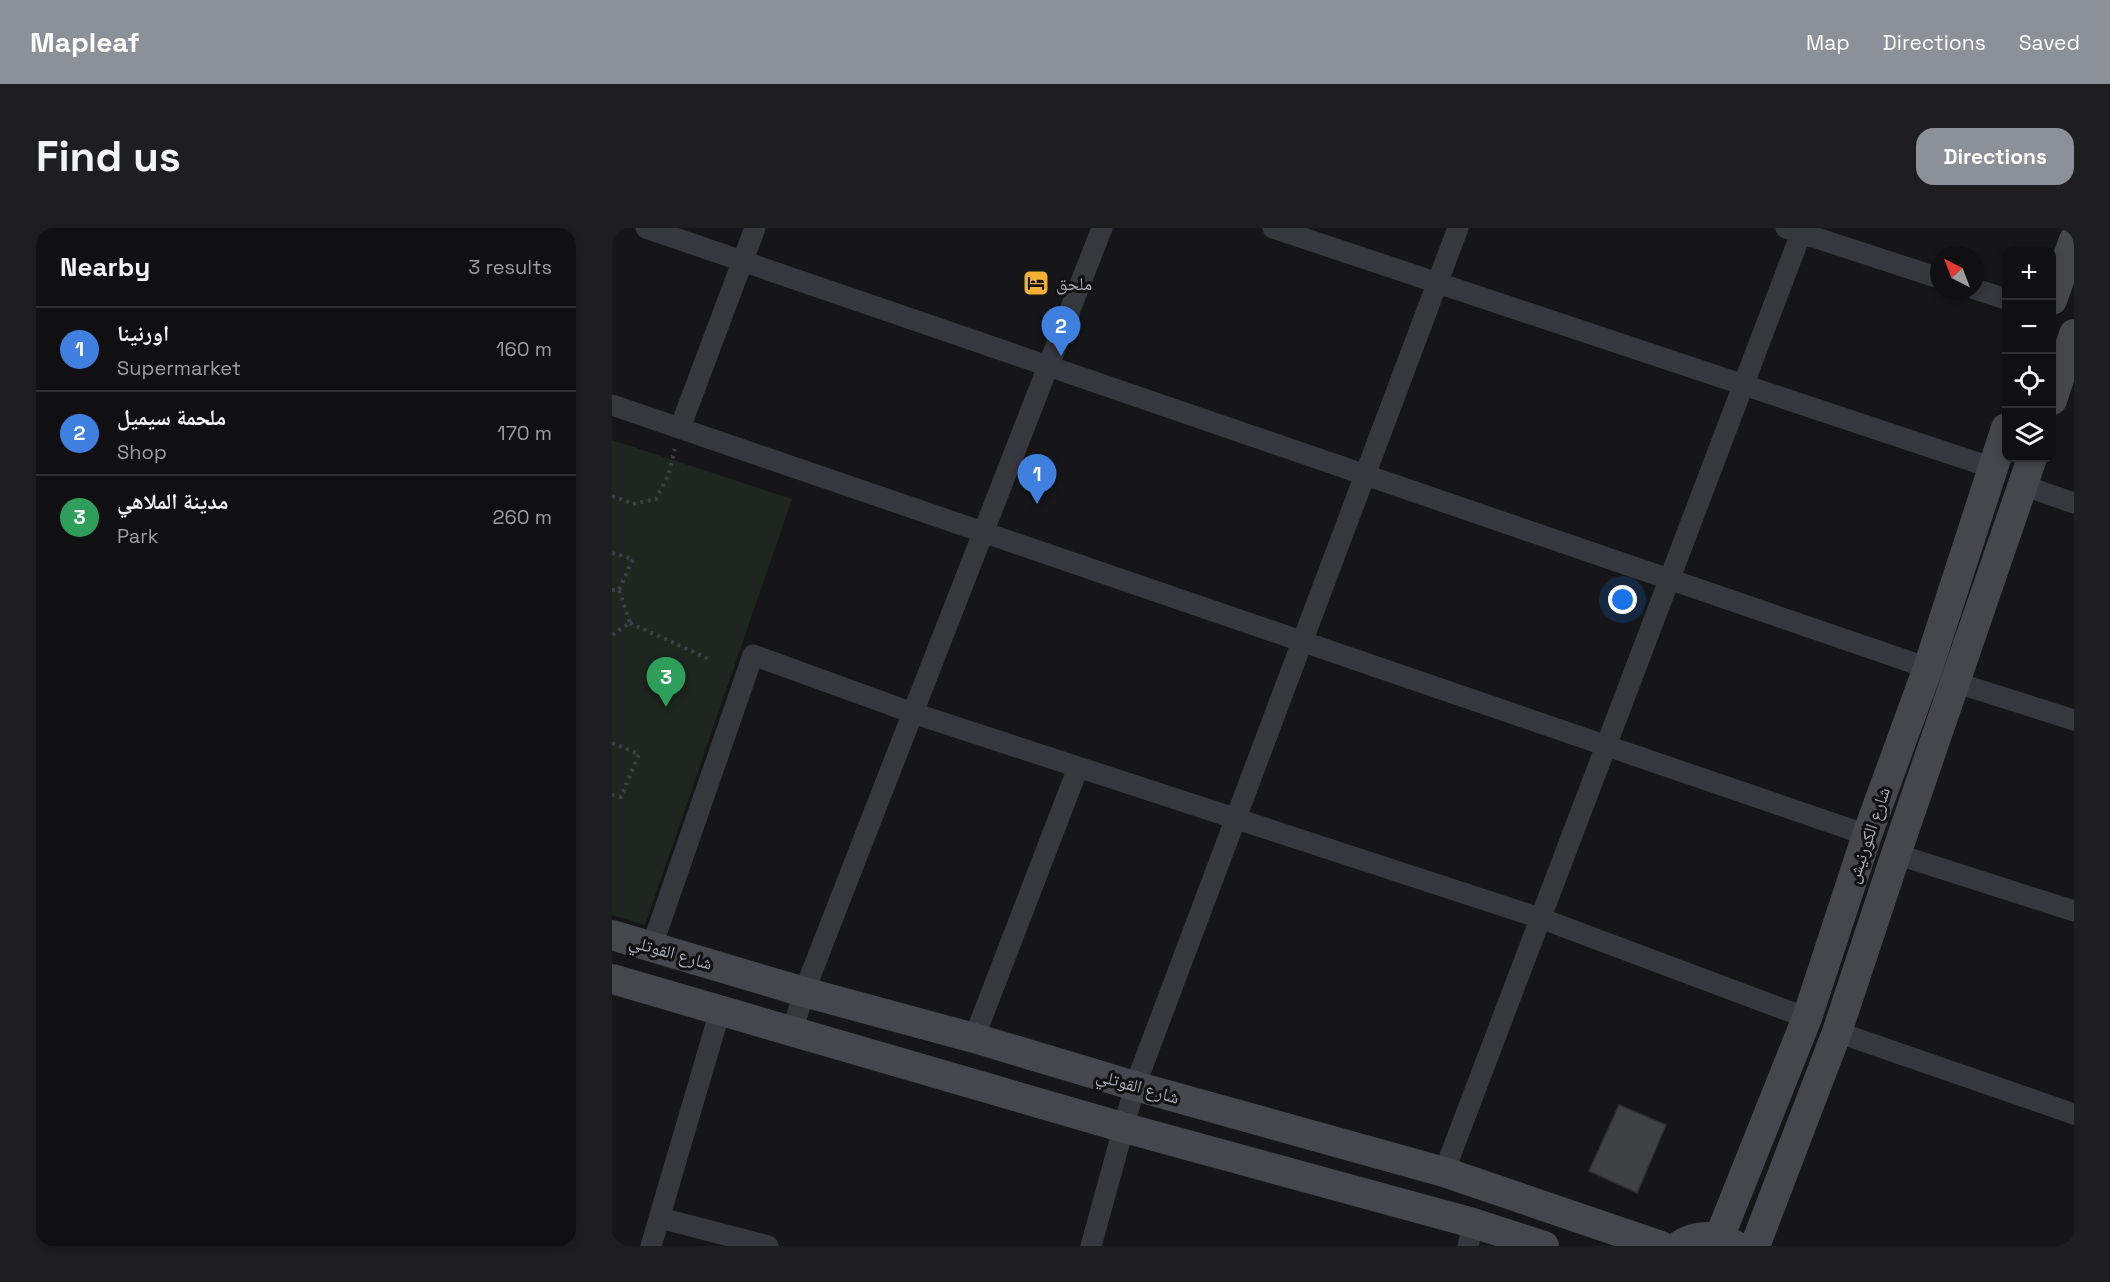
<!DOCTYPE html>
<html lang="en">
<head>
<meta charset="utf-8">
<style>
  body { margin:0; font-family:"Space Grotesk","Noto Naskh Arabic",sans-serif; background:#1e1e20; color:#f1f3f6 }
  .controls { position:absolute; right:18px; top:18px; display:grid; overflow:hidden; border-radius:12px; box-shadow:0 3px 9px #0003 }
  .controls button { width:54px; height:54px; display:grid; place-items:center; padding:0; border:0; border-bottom:2px solid #303032; background:#101012; color:#f1f3f6; font:30px sans-serif }
  .compass { position:absolute; left:1318px; top:18px; width:54px; height:54px; border-radius:50%; background:#101012; box-shadow:0 3px 9px #0003; rotate:318deg }
  .you { position:absolute; left:1011px; top:372px; width:21px; height:21px; margin:-15px; border:4px solid #fff; border-radius:50%; background:#1a73e8; box-shadow:0 0 0 9px #1a73e833 }
  .badge { display:grid; place-items:center; width:39px; height:39px; border-radius:50%; background:#8c9099; color:#fff; font-size:20px; font-weight:700 }
  .pin { position:absolute; translate:-50% -50px; filter:drop-shadow(0 2px 3px #0008) }
  .pin::after { content:''; position:absolute; top:32px; width:21px; height:18px; background:inherit; clip-path:polygon(0 0,100% 0,50% 100%) }
  .list { margin:0; padding:0; list-style:none }
  h2 { display:flex; justify-content:space-between; align-items:center; height:78px; margin:0; padding:0 24px; font-size:26px }
  h2 small { font-size:20px; font-weight:400; color:#9c9d9f }
  .list li { display:grid; grid-template-columns:39px 1fr auto; gap:18px; align-items:center; box-sizing:border-box; height:84px; padding:0 24px; border-top:2px solid #303032 }
  .list b { display:block; font-size:22px; white-space:nowrap }
  .list p { margin:0; font-size:20px; white-space:nowrap; color:#9c9d9f }
  .list em { font-size:20px; font-style:normal; color:#9c9d9f }
  .icon { flex:none; width:33px; height:33px; fill:none; stroke:currentColor; stroke-width:2; stroke-linecap:round; stroke-linejoin:round }
  .map { position:relative; flex:none; width:1462px; height:1018px; overflow:hidden; border-radius:18px }
  header { display:flex; align-items:center; gap:36px; box-sizing:border-box; height:84px; padding:0 30px; background:#8c9099; color:#fff }
  header strong { font-size:28px }
  nav { display:flex; gap:33px; margin-inline-start:auto; font-size:21px }
  .intro { display:flex; align-items:center; justify-content:space-between; box-sizing:border-box; height:144px; padding:0 36px }
  h1 { margin:0; font-size:42px }
  .button { padding:15px 27px; border-radius:18px; background:#8c9099; color:#fff; font-size:21px; font-weight:700 }
  main { display:flex; gap:36px; padding:0 36px }
  aside { flex:1; background:#101012; border-radius:18px; box-shadow:0 3px 9px #0003 }
  .map>svg:first-child { display:block }
</style>
</head>
<body>
<header>
<strong>Mapleaf</strong>
<nav><a>Map</a><a>Directions</a><a>Saved</a></nav>
</header>
<div class="intro"><h1>Find us</h1><a class="button">Directions</a></div>
<main>
<aside>
<h2>Nearby<small>3 results</small></h2>
<ul class="list">
<li><span class="badge" style="background:#3f7fe0">1</span><div><b>اورنينا</b><p>Supermarket</p></div><em>160 m</em></li>
<li><span class="badge" style="background:#3f7fe0">2</span><div><b>ملحمة سيميل</b><p>Shop</p></div><em>170 m</em></li>
<li><span class="badge" style="background:#2e9e5b">3</span><div><b>مدينة الملاهي</b><p>Park</p></div><em>260 m</em></li>
</ul>
</aside>
<div class="map">
<svg width="1462" height="1018" viewBox="0 0 1462 1018">
  <rect width="100%" height="100%" fill="#161618"/>
  <path fill="#1e261f" d="M0 212 180 271 33 697 0 687Z"/>
  <path fill="#404145" stroke="#303034" stroke-width="1.5" d="M1007 877 1054 897 1025 965 977 943Z"/>
  <g fill="none" stroke-linecap="round" stroke-linejoin="round">
    <path stroke="#3d3f44" stroke-width="4" stroke-dasharray="3 4.5" stroke-linecap="butt" d="M0 268 21 276 44 271 56 248 63 221
      M0 325 21 331 7 362
      M0 362H7L18 395 0 407
      M18 395 97 431
      M0 515 27 526 9 569 0 567"/>
    <path stroke="#37383d" stroke-width="21" d="M34 0 1316 440
      M661 0 1381 240
      M1174 0 1327 50
      M1363 61 1394 71
      M0 177 1255 607
      M68 200 143 0
      M1410 257 1462 275
      M1342 454 1462 492
      M1284 626 1462 683
      M40 718 141 427 301 485 928 690 1195 790
      M180 804 192 764 490 0
      M1225 804 1462 886
      M362 810 466 540
      M832 944 1191 0
      M48 990 156 1018
      M39 1018 108 783
      M479 1018 523 858 846 0
      M856 1018 861 995"/>
    <path stroke="#45474d" stroke-width="30" d="M1440 72 1462 12
      M1440 172 1462 106
      M0 707 192 764 362 810 523 858 832 944 1049 1018
      M0 751 513 900 861 995 932 1018
      M1107 1010 1195 790 1255 607 1316 440 1394 200
      M1067 1018C1083 1006 1108 1006 1124 1018
      M1143 1018 1225 804 1284 626 1420 230"/>
  </g>
  <defs>
    <g id="hotel-square" transform="scale(1.35)"><rect x="-9" y="-9" width="18" height="18" rx="4" fill="#f2b134" stroke="#111113"/><path d="M-6-4.5h1.5V1H6V5H4.5V3h-9V5H-6ZM-4 0a1.8 1.8 0 1 1 3.6 0ZM.5 0V-2.5h3Q6-2.5 6 0Z" fill="#111"/></g>
  </defs>
  <g fill-rule="evenodd">
    <use href="#hotel-square" x="424" y="55"/>
  </g>
  <g text-anchor="middle" dominant-baseline="central" stroke-width="6" stroke-linejoin="round" paint-order="stroke">
    <g font-size="18" fill="#a8adb8" stroke="#111113" text-anchor="start">
      <text x="444" y="55">ملحق</text>
    </g>
    <g font-size="18" fill="#a8adb8" stroke="#111113">
      <text transform="translate(1256 607) rotate(-71)">شارع الكورنيش</text>
      <text transform="translate(59 724) rotate(16)">شارع القوتلي</text>
      <text transform="translate(526 858) rotate(16)">شارع القوتلي</text>
    </g>
  </g>
</svg>
<div class="controls">
<button>+</button>
<button>−</button>
<button><svg class="icon" aria-label="locate" viewBox="0 0 24 24"><circle cx="12" cy="12" r="6"/><path d="M12 2v4M12 18v4M2 12h4M18 12h4"/></svg></button>
<button><svg class="icon" aria-label="layers" viewBox="0 0 24 24"><path d="M12 4l9 5-9 5-9-5zM3 14l9 5 9-5"/></svg></button>
</div>
<svg class="compass" viewBox="-18 -18 36 36"><path d="M0-13l5 13h-10z" fill="#e53935"/><path d="M0 13l5-13h-10z" fill="#9c9d9f"/></svg>
<div class="you"></div>
<div class="pin badge" style="left:425px;top:276px;background:#3f7fe0">1</div>
<div class="pin badge" style="left:449px;top:128px;background:#3f7fe0">2</div>
<div class="pin badge" style="left:54px;top:479px;background:#2e9e5b">3</div>
</div>
</main>
</body>
</html>
